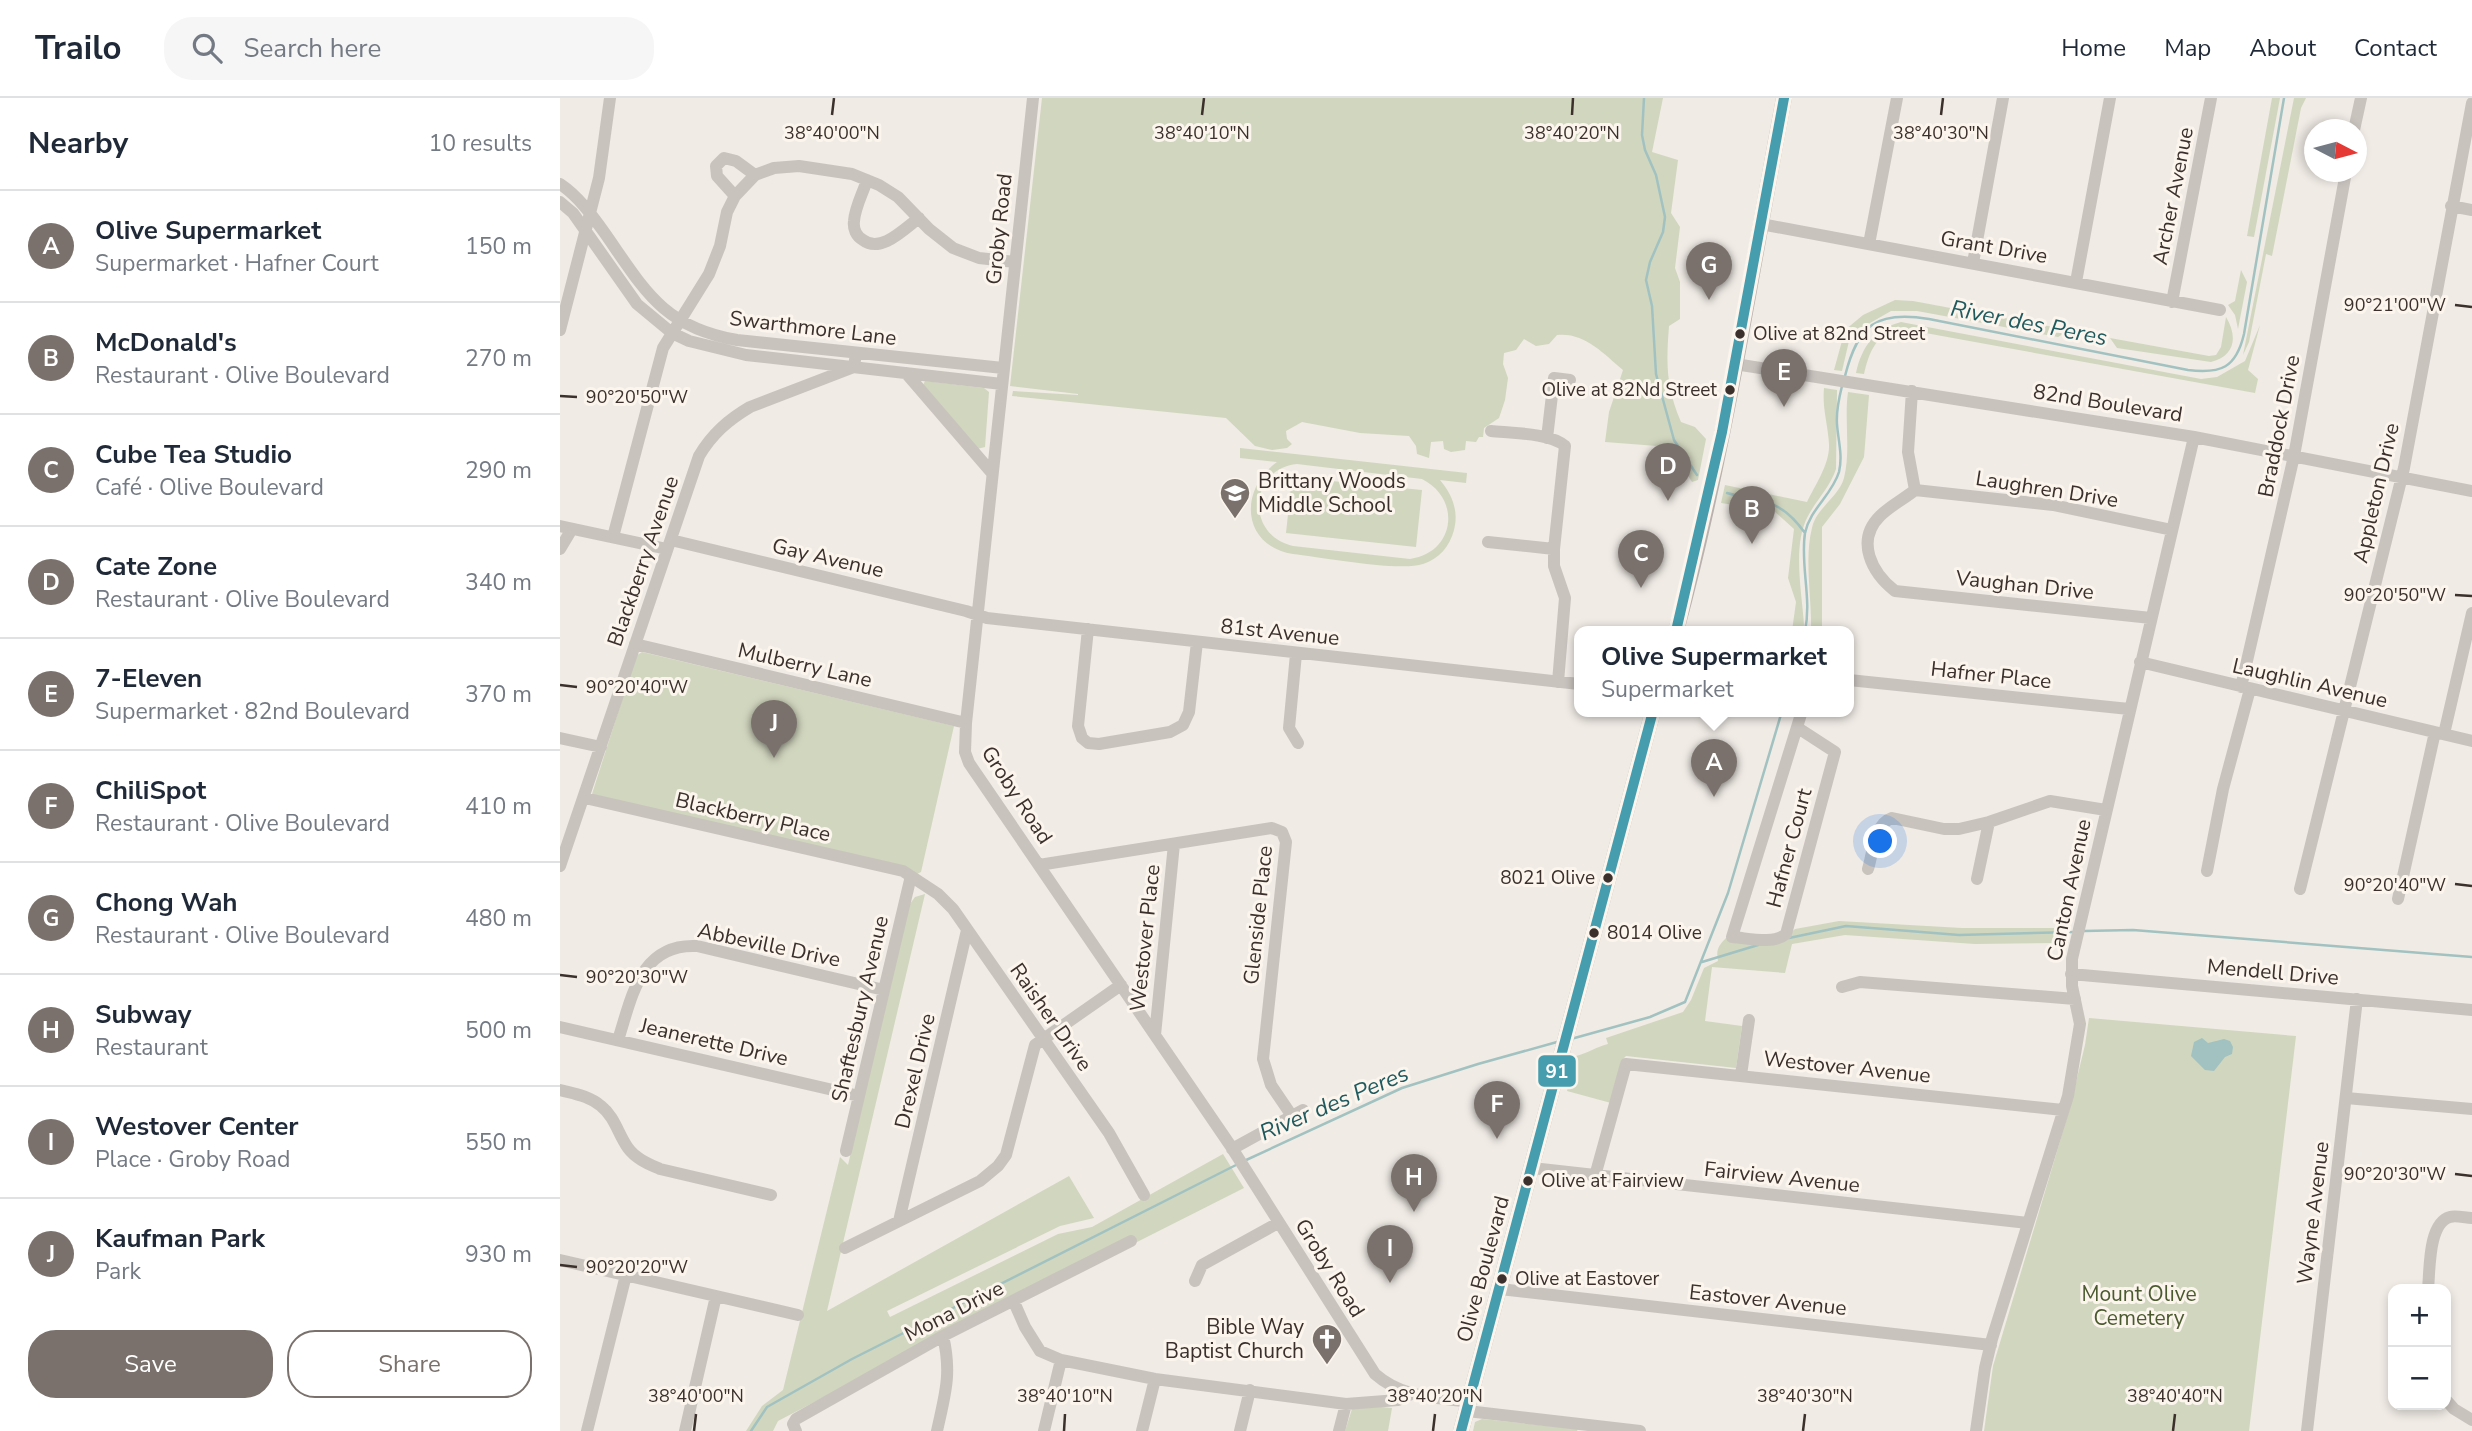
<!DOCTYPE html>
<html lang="en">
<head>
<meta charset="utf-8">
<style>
  body { margin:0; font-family:"Nunito Sans",sans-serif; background:#f6f6f7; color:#1f2937 }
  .controls { position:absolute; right:21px; bottom:21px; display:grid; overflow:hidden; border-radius:14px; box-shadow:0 4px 10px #0003 }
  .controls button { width:63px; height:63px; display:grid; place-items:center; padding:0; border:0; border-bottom:2px solid #e0e1e3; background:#fff; color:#1f2937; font:35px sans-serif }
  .compass { position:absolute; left:1744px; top:21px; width:63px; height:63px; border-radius:50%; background:#fff; box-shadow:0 4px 10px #0003; rotate:96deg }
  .you { position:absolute; left:1321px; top:744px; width:24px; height:24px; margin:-18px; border:5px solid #fff; border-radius:50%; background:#1a73e8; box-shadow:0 0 0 10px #1a73e833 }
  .badge { display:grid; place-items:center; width:46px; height:46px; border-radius:50%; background:#7a716c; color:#fff; font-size:23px; font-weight:700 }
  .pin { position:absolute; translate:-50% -58px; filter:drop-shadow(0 2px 4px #0008) }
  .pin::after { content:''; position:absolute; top:37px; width:24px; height:21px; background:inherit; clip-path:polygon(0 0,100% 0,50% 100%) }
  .popup { position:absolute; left:1014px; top:528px; width:280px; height:91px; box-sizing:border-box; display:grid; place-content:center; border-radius:14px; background:#fff; filter:drop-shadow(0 2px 5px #0005); font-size:23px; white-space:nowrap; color:#747a83 }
  .popup b { font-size:26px; color:#1f2937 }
  .popup::after { content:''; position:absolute; left:50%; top:100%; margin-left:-14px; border:14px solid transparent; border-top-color:#fff }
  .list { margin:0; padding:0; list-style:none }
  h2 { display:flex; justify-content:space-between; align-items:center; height:91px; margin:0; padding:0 28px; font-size:30px }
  h2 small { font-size:23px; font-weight:400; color:#747a83 }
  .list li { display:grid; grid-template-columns:46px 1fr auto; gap:21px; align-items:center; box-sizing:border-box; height:112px; padding:0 28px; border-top:2px solid #e0e1e3 }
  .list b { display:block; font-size:26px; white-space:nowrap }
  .list p { margin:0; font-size:23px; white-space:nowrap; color:#747a83 }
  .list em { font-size:23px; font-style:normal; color:#747a83 }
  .actions { display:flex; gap:14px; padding:21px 28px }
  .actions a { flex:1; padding:16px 0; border:2px solid #7a716c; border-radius:28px; text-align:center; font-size:24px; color:#7a716c }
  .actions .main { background:#7a716c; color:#fff }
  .icon { flex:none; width:38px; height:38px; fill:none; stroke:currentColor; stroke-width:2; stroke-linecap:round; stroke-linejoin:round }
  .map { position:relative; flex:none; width:1912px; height:1333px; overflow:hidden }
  header { display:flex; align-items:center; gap:42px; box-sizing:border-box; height:98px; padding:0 35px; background:#fff; border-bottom:2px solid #e0e1e3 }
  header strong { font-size:33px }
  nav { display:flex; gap:38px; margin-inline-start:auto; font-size:24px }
  .search { width:490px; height:63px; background:#f6f6f7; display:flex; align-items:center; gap:18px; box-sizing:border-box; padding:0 24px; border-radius:28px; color:#747a83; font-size:26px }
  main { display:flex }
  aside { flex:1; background:#fff }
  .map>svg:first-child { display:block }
</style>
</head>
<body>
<header>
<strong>Trailo</strong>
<div class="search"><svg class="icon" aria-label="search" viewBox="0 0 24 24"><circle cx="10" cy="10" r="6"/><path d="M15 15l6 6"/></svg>Search here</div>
<nav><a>Home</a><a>Map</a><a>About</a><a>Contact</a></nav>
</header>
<main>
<aside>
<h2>Nearby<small>10 results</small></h2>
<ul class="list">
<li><span class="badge">A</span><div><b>Olive Supermarket</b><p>Supermarket · Hafner Court</p></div><em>150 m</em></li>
<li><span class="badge">B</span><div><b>McDonald's</b><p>Restaurant · Olive Boulevard</p></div><em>270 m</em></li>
<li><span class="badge">C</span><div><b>Cube Tea Studio</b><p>Café · Olive Boulevard</p></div><em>290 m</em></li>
<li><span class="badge">D</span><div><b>Cate Zone</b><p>Restaurant · Olive Boulevard</p></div><em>340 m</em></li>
<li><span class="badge">E</span><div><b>7-Eleven</b><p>Supermarket · 82nd Boulevard</p></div><em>370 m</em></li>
<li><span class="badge">F</span><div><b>ChiliSpot</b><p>Restaurant · Olive Boulevard</p></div><em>410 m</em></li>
<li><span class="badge">G</span><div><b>Chong Wah</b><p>Restaurant · Olive Boulevard</p></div><em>480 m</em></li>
<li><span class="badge">H</span><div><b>Subway</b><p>Restaurant</p></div><em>500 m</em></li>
<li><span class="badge">I</span><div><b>Westover Center</b><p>Place · Groby Road</p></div><em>550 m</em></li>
<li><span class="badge">J</span><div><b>Kaufman Park</b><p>Park</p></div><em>930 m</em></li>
</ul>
<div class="actions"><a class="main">Save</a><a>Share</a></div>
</aside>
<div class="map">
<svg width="1912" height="1333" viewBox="0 0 1912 1333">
  <rect width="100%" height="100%" fill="#f0ebe5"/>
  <path fill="#d1d6bf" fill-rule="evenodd" d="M482 0H1103L1092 54 1118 62 1111 115 1120 129 1115 170 1120 184V221L1109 228C1106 266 1106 289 1121 324L1135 329 1146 341 1138 382 1132 384 1110 349 1045 344 1049 314 1063 272C1043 255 1024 234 997 237L989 246 976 248 964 241 956 252 944 255 943 266 948 280 945 302 939 320 924 330 923 339H919L916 344 906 343 905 352 891 354 884 351 883 343 871 344 869 360 857 356 856 348 849 338 800 335 742 324 726 333 727 341 732 346 727 350 712 352 695 348 666 320 452 298 453 293 518 297V296L450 288Z
    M1712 0H1720L1694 139 1687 138Z
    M1734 0H1746L1741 10 1712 158 1706 156 1689 244 1683 257Z
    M1681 172 1687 184 1678 231 1675 217 1668 207 1675 203Z
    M1335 202 1353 203 1509 232 1498 239 1357 213H1331L1296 233 1289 243 1282 273 1274 272 1285 232 1303 217Z
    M1666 219C1678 239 1675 258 1651 264L1557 250 1550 240 1649 258 1656 257 1661 249Z
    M1341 224 1641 281 1657 279 1685 263 1700 227 1688 272 1698 281 1695 295 1338 230C1316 237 1309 254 1304 276L1296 275C1302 248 1315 231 1341 224Z
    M365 283 424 290 429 294 425 349 417 351 363 287Z
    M1264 290 1277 292 1276 371C1270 389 1257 401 1248 418 1232 447 1242 495 1244 527L1243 533H1232L1236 504 1228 480 1234 431 1214 413 1161 405 1165 387 1247 404C1255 387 1270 366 1269 346 1268 326 1262 311 1264 290Z
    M1288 294 1309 297 1304 359 1280 406 1262 429V532L1251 533C1252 501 1244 460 1252 430 1256 410 1279 399 1284 380 1291 352 1284 322 1288 294Z
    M680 350 907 375 906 385 880 382C892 396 899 413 894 432 890 448 879 461 863 466 839 474 761 459 733 456 682 448 678 392 717 364L680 360ZM737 366 862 381C902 401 895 455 850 461L733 448C685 437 689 371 737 366Z
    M732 379 862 392 856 449 726 435Z
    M82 554 394 628 361 774 357 776 32 696 76 558Z
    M365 796 267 1213 509 1078 534 1120 500 1128 327 1213 330 1219 498 1136 532 1129 663 1056 684 1090 577 1144 572 1138 218 1323 213 1333H186L202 1308 223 1292 280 1059 288 1067 347 810 355 799Z
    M1279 823 1402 830H1494L1493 845 1415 846 1285 837 1232 846 1225 875 1152 869 1145 923 1182 928 1176 970 1066 958 1061 963 1051 1005 1007 993 1016 958C1028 955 1036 949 1048 946L1046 940 1123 914 1131 902 1144 870 1158 863C1156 852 1158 848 1166 840L1193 846 1226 839 1235 831Z
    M1529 920 1736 938 1689 1333H1424L1433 1268 1509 1013 1525 947Z
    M812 1308 832 1310 828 1333H785L792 1311Z
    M922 1321 1018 1331 1017 1333H913L915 1324Z"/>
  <path fill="#a1c2c1" d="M1642 940 1648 945 1664 941 1670 943 1673 949 1672 956 1665 959 1654 973 1645 972 1631 958 1634 944Z"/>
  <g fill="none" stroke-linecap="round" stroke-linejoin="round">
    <path stroke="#a1c2c1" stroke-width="2.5" d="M1084 0 1082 37 1085 52 1096 77 1105 119 1103 134 1090 164 1086 182 1092 208 1096 276 1114 342 1137 377
      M1285 278C1298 227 1316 212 1369 221L1628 272C1661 276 1676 270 1684 236L1724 0
      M1167 395C1204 405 1220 400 1245 435
      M1245 533C1252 500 1240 467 1245 435 1250 411 1272 397 1279 374 1283 357 1278 342 1277 326 1276 313 1279 300 1282 288
      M1524 833 1573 832 1912 859
      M1229 840 1286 828 1399 837 1514 834
      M1142 864 1198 847
      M1011 941 1090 919 1125 904 1168 795 1222 613
      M684 1063 842 990 918 966 997 944
      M191 1333 207 1309 292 1261 678 1066"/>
    <path stroke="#c9c3be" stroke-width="12" d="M473 0 406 625 405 654 409 665 670 1047 815 1276C842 1300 875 1299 909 1304
      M1794 32 1801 0
      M307 82C303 95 295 109 294 123 293 131 296 138 303 142 321 156 345 130 359 120
      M0 86C18 98 31 116 44 134 84 191 102 229 177 242L443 270
      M175 98 157 78 156 68 164 60 176 63 195 77
      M0 104 13 115 77 206 112 235 129 243 186 257 442 286
      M1891 108 1912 112
      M1201 126 1660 212
      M1309 146 1337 0
      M1413 165 1443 0
      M1516 184 1550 0
      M1612 204 1651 0
      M0 232 39 80 50 0
      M1175 266 1634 339 1912 393
      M346 275 432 375
      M1352 293 1348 354 1355 392C1344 401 1330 408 1320 418 1295 443 1312 475 1335 493L1591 520
      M931 333C951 335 991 335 1005 348L994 451V468L1005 500 998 584
      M987 340 994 280 1010 282
      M1355 392 1493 407 1612 432
      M0 428 107 451
      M53 439 103 250 149 176 160 148 167 114 175 98 195 77 214 70 239 68 292 76 319 87 338 99 369 131 393 150 419 160 455 164
      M111 442 406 513 427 520 1019 586
      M928 444 994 451
      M0 451 12 431
      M528 531 518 628 522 640 528 645 539 646 610 634 623 627 629 614 637 544
      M75 546 406 625
      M736 556 729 630 738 645
      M1580 564 1912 643
      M1289 582 1569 611
      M1681 589 1734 358 1786 74
      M1238 630 1275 654 1226 836C1213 847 1188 840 1172 839L1242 613
      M1884 636 1912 515
      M0 640 41 649
      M25 700 343 773 378 796 393 811 549 1035 584 1097
      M479 767 712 730 722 734 726 744 703 961 711 987 732 1018
      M0 768 139 358C152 336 168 322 190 309L294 269 296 255
      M1308 771C1313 755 1314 726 1332 720L1384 731H1399L1429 724 1490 703 1546 712
      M1647 773 1663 691 1690 591
      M1417 781 1429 724
      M1740 791 1844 370 1912 5
      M1838 801 1875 634
      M1511 876 1912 912
      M1282 889 1300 884 1515 901
      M0 929 299 998
      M595 937 614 746
      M58 942C72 899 80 845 137 848L324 892
      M1181 977 1189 922
      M0 992C15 996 29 998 41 1008 55 1019 58 1036 68 1050 76 1061 89 1066 100 1071L211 1097
      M1786 1000 1912 1011
      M672 1051 743 1012
      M286 1053 351 778
      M972 1070 1468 1125
      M1035 1078 1066 966 1503 1012
      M339 1123 407 832
      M285 1150 420 1083 438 1068 446 1057 475 947 561 887
      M0 1162 238 1217
      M635 1183 642 1167 718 1125
      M940 1191 1431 1247
      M1868 1191C1870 1172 1868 1125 1890 1119 1896 1117 1905 1120 1912 1120
      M454 1204 465 1229 480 1253 501 1262 595 1281 786 1306 838 1302 851 1296
      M1886 1302 1894 1311 1912 1322
      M907 1313 1080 1333
      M27 1333 66 1177
      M125 1333 156 1198
      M236 1333 233 1326 236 1321 383 1238 571 1143
      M377 1333C385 1296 392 1276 383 1238
      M484 1333 501 1262
      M582 1333 595 1281
      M680 1333 690 1292
      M779 1333 786 1306
      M1416 1333 1425 1270 1432 1241 1508 998 1520 926 1512 888V861L1634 339
      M1747 1333 1797 901"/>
    <path stroke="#b8b1ad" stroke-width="16" d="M1116 533C1164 358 1190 178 1224 0
      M901 1333 1093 613"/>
    <g stroke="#fbf5ee" stroke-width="16">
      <path id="bus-1" d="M1116 533 1162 334 1224 0
        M901 1333 1093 613"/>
    </g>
    <use href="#bus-1" stroke="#469dad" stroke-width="10"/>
  </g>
  <path fill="none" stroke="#3b302b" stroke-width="2.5" d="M272 17 274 0M642 17 644 0M1012 17 1013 0M1381 17 1383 0M1895 207 1912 209M0 298 17 299M1895 497 1912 498M0 587 17 589M1895 786 1912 788M0 877 17 879M1895 1076 1912 1078M0 1167 17 1169M134 1333 136 1316M504 1333 505 1316M873 1333 875 1316M1243 1333 1245 1316M1613 1333 1615 1316"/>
  <defs>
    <g id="school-pin" transform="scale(1.575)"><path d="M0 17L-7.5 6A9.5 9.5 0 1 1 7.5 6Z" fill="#7a716c" stroke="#fbf5ee"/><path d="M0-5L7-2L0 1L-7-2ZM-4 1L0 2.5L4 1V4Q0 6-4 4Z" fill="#fff"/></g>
    <g id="church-pin" transform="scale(1.575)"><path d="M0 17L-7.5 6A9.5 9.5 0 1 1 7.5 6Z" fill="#7a716c" stroke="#fbf5ee"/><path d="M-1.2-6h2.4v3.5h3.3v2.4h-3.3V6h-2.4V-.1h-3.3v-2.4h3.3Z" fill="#fff"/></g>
  </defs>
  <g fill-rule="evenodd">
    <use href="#school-pin" x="675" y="395"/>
    <use href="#church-pin" x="767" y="1241"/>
  </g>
  <g fill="#3b302b" stroke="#fbf5ee" stroke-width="2.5">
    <circle cx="1180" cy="236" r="6"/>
    <circle cx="1170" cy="292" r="6"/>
    <circle cx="1048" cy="780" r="6"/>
    <circle cx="1034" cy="835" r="6"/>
    <circle cx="968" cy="1083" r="6"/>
    <circle cx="942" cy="1181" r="6"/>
  </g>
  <g text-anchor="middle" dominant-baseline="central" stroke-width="6" stroke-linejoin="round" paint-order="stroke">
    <g font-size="19" fill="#3b302b" stroke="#fbf5ee" text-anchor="start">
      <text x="1193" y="236">Olive at 82nd Street</text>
      <text x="1157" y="292" text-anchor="end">Olive at 82Nd Street</text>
      <text x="1035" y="780" text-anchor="end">8021 Olive</text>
      <text x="1047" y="835">8014 Olive</text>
      <text x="981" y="1083">Olive at Fairview</text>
      <text x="955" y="1181">Olive at Eastover</text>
    </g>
    <g font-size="21" fill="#3b302b" stroke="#fbf5ee">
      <text transform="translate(1613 98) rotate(-79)">Archer Avenue</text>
      <text transform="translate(439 131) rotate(-84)">Groby Road</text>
      <text transform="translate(1434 149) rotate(10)">Grant Drive</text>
      <text transform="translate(253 230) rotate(7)">Swarthmore Lane</text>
      <text transform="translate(1548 305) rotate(9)">82nd Boulevard</text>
      <text transform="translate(1719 328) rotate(-79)">Braddock Drive</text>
      <text transform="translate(1487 391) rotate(9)">Laughren Drive</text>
      <text transform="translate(1816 395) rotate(-77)">Appleton Drive</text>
      <text transform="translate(268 460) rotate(13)">Gay Avenue</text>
      <text transform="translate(83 463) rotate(-71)">Blackberry Avenue</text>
      <text transform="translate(1465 487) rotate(6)">Vaughan Drive</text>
      <text transform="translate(720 534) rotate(6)">81st Avenue</text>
      <text transform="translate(245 567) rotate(13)">Mulberry Lane</text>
      <text transform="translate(1431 577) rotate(6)">Hafner Place</text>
      <text transform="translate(1750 585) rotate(13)">Laughlin Avenue</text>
      <text transform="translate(457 697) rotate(57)">Groby Road</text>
      <text transform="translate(193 719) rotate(13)">Blackberry Place</text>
      <text transform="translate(1229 750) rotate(-75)">Hafner Court</text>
      <text transform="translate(1509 792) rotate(-78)">Canton Avenue</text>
      <text transform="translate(698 817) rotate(-84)">Glenside Place</text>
      <text transform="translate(585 840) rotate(-84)">Westover Place</text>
      <text transform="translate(209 847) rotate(12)">Abbeville Drive</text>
      <text transform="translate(1713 874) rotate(5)">Mendell Drive</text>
      <text transform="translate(300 911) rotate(-77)">Shaftesbury Avenue</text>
      <text transform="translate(491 919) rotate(55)">Raisher Drive</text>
      <text transform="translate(154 944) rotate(13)">Jeanerette Drive</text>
      <text transform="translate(1287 969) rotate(6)">Westover Avenue</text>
      <text transform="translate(355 973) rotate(-77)">Drexel Drive</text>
      <text transform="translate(1222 1079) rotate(6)">Fairview Avenue</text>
      <text transform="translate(1753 1115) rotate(-83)">Wayne Avenue</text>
      <text transform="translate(770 1170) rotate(58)">Groby Road</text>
      <text transform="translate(923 1171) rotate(-75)">Olive Boulevard</text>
      <text transform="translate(1208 1202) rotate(6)">Eastover Avenue</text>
      <text transform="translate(394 1213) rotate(-27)">Mona Drive</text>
    </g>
    <g font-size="21" fill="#3b302b" stroke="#fbf5ee" text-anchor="start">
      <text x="698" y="383">Brittany Woods<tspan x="698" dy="24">Middle School</tspan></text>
      <text x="744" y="1229" text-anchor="end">Bible Way<tspan x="744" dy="24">Baptist Church</tspan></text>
    </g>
    <g font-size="21" fill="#4a5a2e" stroke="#fbf5ee">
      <text x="1579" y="1196">Mount Olive<tspan x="1579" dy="24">Cemetery</tspan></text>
    </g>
    <g font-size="23" font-style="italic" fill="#1f5a5e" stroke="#fbf5ee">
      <text transform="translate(1469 225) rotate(11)">River des Peres</text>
      <text transform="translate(774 1005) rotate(-23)">River des Peres</text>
    </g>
  </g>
  <g font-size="18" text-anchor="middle" fill="#3b302b" stroke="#fbf5ee" stroke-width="6" stroke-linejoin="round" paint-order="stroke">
    <text x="272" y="41">38°40'00"N</text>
    <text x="642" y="41">38°40'10"N</text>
    <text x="1012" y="41">38°40'20"N</text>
    <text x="1381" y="41">38°40'30"N</text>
    <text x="1835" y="213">90°21'00"W</text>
    <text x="77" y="305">90°20'50"W</text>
    <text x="1835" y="503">90°20'50"W</text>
    <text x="77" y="595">90°20'40"W</text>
    <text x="1835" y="793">90°20'40"W</text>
    <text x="77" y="885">90°20'30"W</text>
    <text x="1835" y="1082">90°20'30"W</text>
    <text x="77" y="1175">90°20'20"W</text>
    <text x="136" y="1304">38°40'00"N</text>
    <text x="505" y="1304">38°40'10"N</text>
    <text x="875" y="1304">38°40'20"N</text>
    <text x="1245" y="1304">38°40'30"N</text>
    <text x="1615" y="1304">38°40'40"N</text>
  </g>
  <rect stroke="#fbf5ee" stroke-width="2.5" x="977" y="956" width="40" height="34" rx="7" fill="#469dad"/>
  <g font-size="19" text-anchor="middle" font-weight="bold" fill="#fff">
    <text x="997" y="980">91</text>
  </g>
</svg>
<div class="controls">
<button>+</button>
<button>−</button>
</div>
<svg class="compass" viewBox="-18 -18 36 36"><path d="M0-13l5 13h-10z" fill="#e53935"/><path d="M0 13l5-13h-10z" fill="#747a83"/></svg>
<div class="you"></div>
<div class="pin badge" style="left:1154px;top:699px">A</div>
<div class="popup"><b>Olive Supermarket</b>Supermarket</div>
<div class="pin badge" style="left:1192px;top:446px">B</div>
<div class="pin badge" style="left:1081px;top:490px">C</div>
<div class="pin badge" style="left:1108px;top:403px">D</div>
<div class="pin badge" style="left:1224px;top:309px">E</div>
<div class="pin badge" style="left:937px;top:1041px">F</div>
<div class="pin badge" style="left:1149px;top:202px">G</div>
<div class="pin badge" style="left:854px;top:1114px">H</div>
<div class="pin badge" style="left:830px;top:1185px">I</div>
<div class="pin badge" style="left:214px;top:660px">J</div>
</div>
</main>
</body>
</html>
